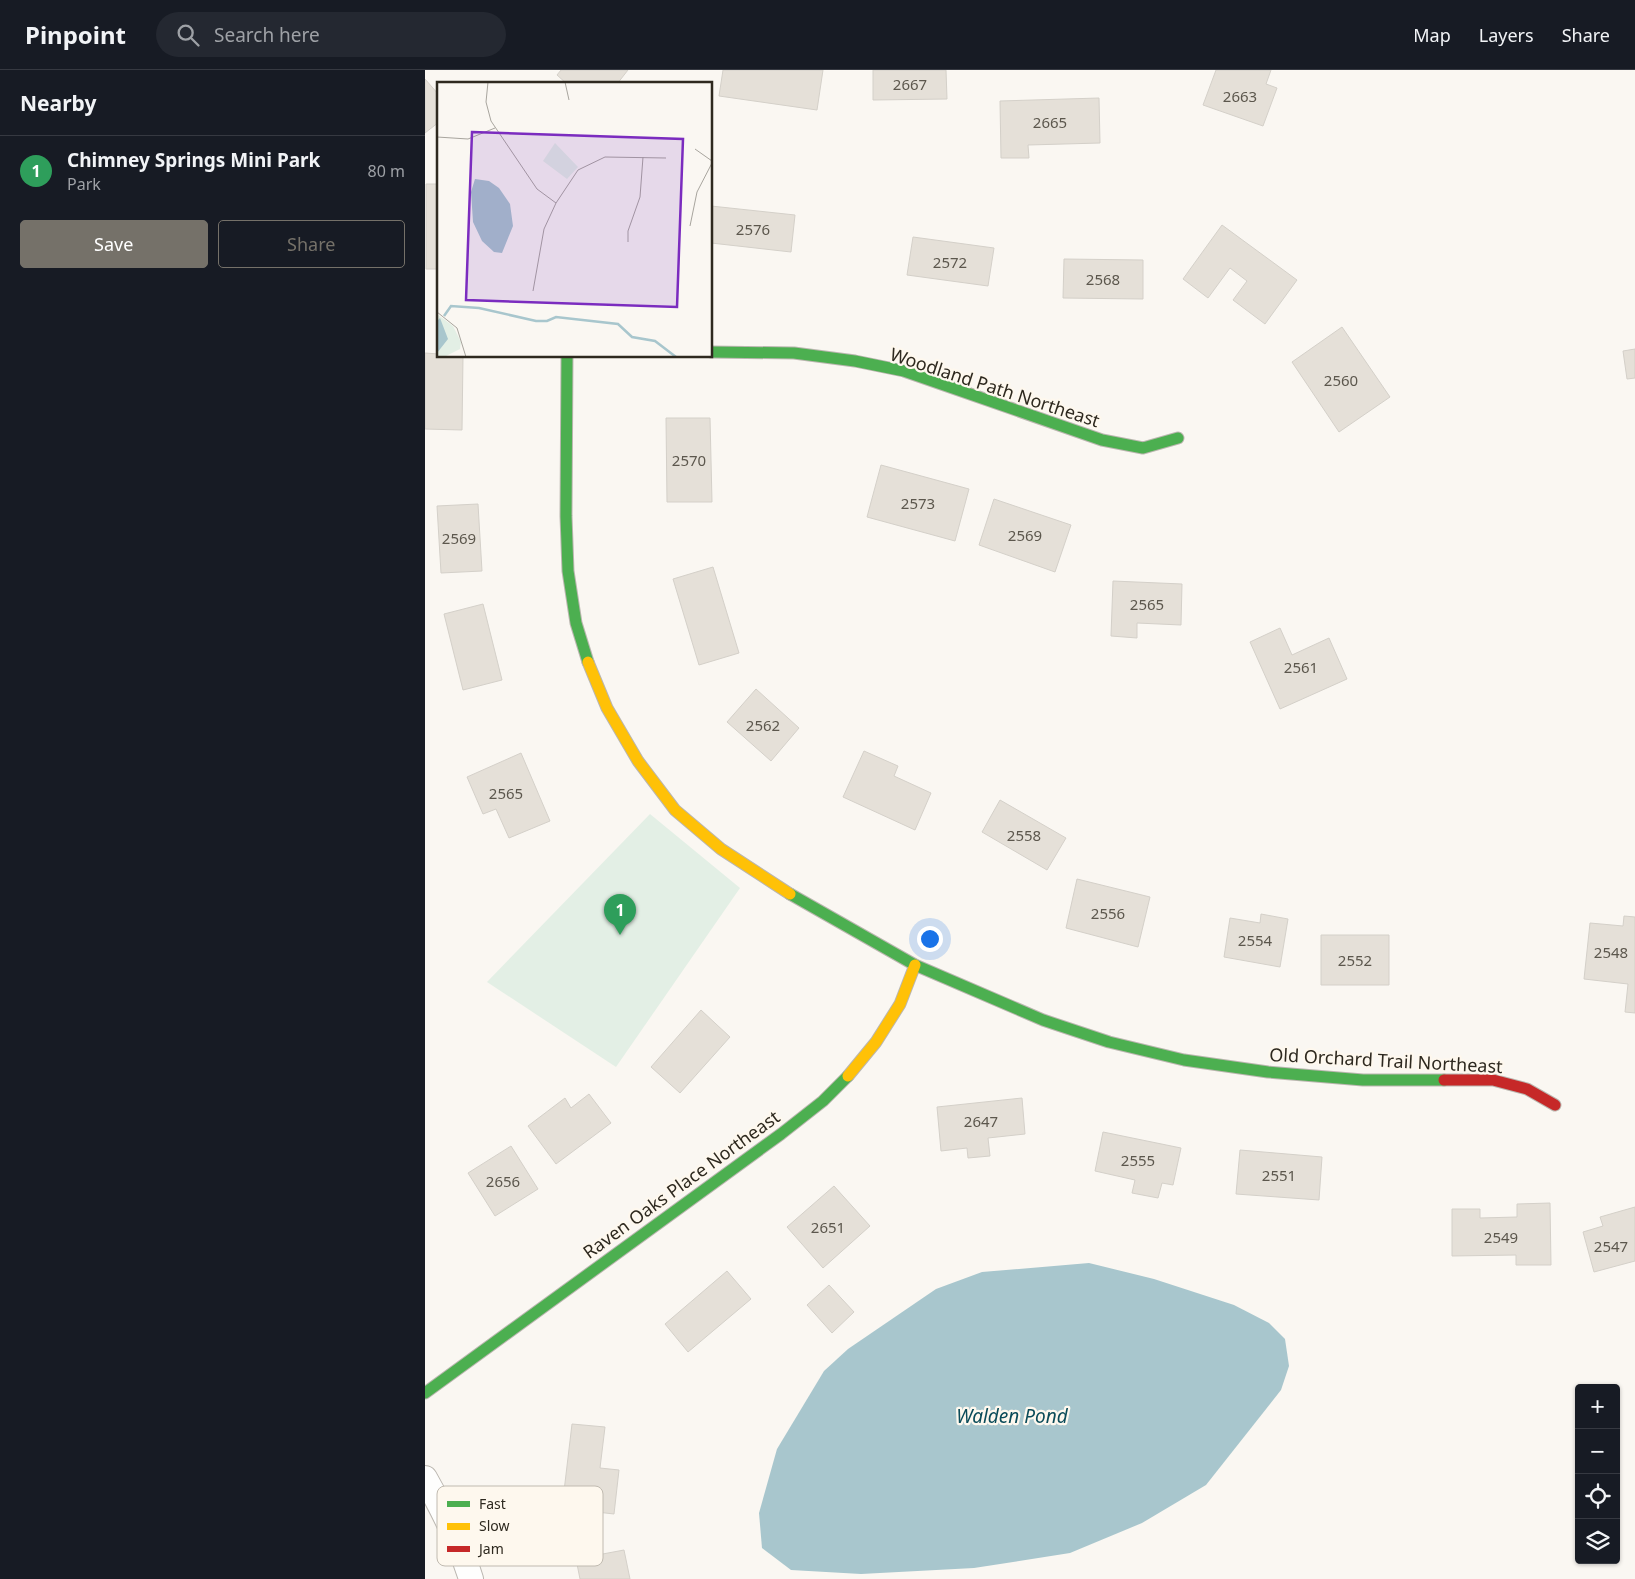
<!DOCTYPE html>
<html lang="en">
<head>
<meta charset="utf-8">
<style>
  body { margin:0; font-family:"Noto Sans",sans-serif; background:#242831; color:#f1f3f6 }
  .controls { position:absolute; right:15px; bottom:15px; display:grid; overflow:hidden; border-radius:5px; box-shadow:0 1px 4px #0004 }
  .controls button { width:45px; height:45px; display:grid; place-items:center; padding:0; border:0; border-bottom:1px solid #363941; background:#171b24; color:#f1f3f6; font:25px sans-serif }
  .you { position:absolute; left:504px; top:868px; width:18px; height:18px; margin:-12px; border:4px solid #fff; border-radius:50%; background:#1a73e8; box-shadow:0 0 0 8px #1a73e833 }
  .badge { display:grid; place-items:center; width:32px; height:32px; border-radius:50%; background:#757169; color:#fff; font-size:16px; font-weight:700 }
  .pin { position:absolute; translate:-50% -41px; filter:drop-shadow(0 1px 2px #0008) }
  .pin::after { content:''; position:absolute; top:26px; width:18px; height:15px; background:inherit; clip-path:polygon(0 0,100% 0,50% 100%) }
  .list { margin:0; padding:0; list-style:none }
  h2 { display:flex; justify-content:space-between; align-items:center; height:65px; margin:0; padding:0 20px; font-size:21px }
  h2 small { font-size:16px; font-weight:400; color:#9ea1a6 }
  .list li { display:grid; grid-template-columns:32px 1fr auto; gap:15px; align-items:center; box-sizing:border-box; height:70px; padding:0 20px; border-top:1px solid #363941 }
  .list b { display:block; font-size:19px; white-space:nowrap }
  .list p { margin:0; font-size:16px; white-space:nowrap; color:#9ea1a6 }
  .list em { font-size:16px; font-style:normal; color:#9ea1a6 }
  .actions { display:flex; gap:10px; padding:15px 20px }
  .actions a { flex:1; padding:11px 0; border:1px solid #757169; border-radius:5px; text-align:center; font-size:18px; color:#757169 }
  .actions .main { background:#757169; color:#fff }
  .icon { flex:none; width:28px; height:28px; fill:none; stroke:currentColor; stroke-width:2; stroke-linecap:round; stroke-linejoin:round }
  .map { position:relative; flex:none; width:1210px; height:1509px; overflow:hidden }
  header { display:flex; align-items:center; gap:30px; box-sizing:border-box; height:70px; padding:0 25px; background:#171b24; border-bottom:1px solid #363941 }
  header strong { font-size:24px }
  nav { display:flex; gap:28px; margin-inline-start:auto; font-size:18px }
  .search { width:350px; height:45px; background:#242831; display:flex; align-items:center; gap:12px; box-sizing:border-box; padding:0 18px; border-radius:28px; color:#9ea1a6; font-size:19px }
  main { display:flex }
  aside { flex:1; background:#171b24 }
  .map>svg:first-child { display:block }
</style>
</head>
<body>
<header>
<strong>Pinpoint</strong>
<div class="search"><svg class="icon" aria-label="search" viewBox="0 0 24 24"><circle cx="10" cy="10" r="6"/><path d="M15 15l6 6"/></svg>Search here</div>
<nav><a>Map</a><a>Layers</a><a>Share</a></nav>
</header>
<main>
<aside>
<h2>Nearby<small></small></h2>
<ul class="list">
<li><span class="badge" style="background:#2e9e5b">1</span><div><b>Chimney Springs Mini Park</b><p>Park</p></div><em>80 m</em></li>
</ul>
<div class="actions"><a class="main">Save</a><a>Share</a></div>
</aside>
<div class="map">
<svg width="1210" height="1509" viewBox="0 0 1210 1509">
  <rect width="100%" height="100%" fill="#faf7f2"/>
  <path fill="#e3efe5" d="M225 744 315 818 191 997 62 912Z"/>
  <path fill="#a8c6cd" d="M664 1193 729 1209 809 1235 844 1253 860 1269 864 1296 856 1320 781 1415 717 1453 645 1483 549 1498 436 1504 366 1500 337 1478 334 1443 352 1379 399 1301 423 1279 511 1219 557 1202Z"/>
  <path fill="#e5e0d8" stroke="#d4d0c9" d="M136 0H203L192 14H142L132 5Z
    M298 0H398L392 40 294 26Z
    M448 0H521L522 29 448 30Z
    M791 0H846L841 14 852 18 838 56 778 35Z
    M0 9 14 25V52L0 63Z
    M674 28 675 73 603 75 604 88H576L575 31Z
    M1 114H14V199H1Z
    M286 136 370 145 366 182 286 173Z
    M797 155 872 210 840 254 808 230 822 211 805 198 783 228 758 209Z
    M488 167 569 178 563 216 482 205Z
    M639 189 718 190V229L638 228Z
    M917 257 965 327 914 362 867 292Z
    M1210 279V308L1202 309 1198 281Z
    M0 283 14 284V286H38L37 360 0 359Z
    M241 348H285L287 432H242Z
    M456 395 544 419 530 471 442 447Z
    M569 429 646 455 630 502 554 475Z
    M53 434 57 501 16 503 12 436Z
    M288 497 314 583 274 595 248 509Z
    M688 511 757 514 756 555 712 553V568L686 566Z
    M58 534 77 610 38 620 19 544Z
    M855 558 867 585 904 568 922 609 855 639 825 572Z
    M331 619 374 658 346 691 302 652Z
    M439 681 473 696 469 706 506 723 490 760 418 727Z
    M96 683 125 751 84 768 71 739 58 744 42 707Z
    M575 730 641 768 622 800 557 762Z
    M652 809 725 827 713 877 641 858Z
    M836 844 863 849 855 897 799 887 805 848 835 853Z
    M1199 846 1210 847V943L1200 942 1203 914 1159 909 1165 853 1198 856Z
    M896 865H964V915H896Z
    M276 940 305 967 255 1023 226 997Z
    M164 1024 186 1053 131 1094 103 1056 140 1028 146 1038Z
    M597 1028 600 1064 563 1068 565 1086 543 1088 542 1078 516 1081 512 1037Z
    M678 1062 756 1078 748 1115 737 1113 733 1128 707 1123 710 1110 670 1101Z
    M86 1076 113 1119 70 1146 43 1103Z
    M815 1080 897 1087 894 1130 811 1124Z
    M409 1116 445 1156 398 1198 362 1157Z
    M1125 1133 1126 1195H1091V1185L1027 1186V1139H1055V1148L1092 1147V1134Z
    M1210 1137V1191L1169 1202 1158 1162 1178 1156 1175 1147Z
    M302 1201 326 1229 263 1282 240 1254Z
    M404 1215 429 1242 407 1263 382 1235Z
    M147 1354 180 1357 175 1398 194 1400 189 1444 137 1438Z
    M199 1480 205 1509H155L151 1489Z"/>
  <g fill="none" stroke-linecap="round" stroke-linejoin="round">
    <g stroke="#bab6af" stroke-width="26">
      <path id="street" d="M0 1408C18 1440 35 1473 46 1509"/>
    </g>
    <g stroke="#bab6af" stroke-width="13">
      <path id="fast" d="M286 282 369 283 430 291 479 301 677 370 718 378 753 368
        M142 286 141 446 143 501 151 553 163 592
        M365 824 490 895 618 950 684 972 759 990 843 1002 938 1010H1019
        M0 1323 356 1064 398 1031 423 1006"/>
    </g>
    <g stroke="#bab6af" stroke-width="13">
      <path id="slow" d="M163 592 182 638 213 691 250 740 296 779 365 824
        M423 1006 451 972 475 934 490 895"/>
    </g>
    <g stroke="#bab6af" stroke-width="13">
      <path id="jam" d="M1019 1010H1068L1102 1019 1130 1035"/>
    </g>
    <use href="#street" stroke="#fefefd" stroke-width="24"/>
    <use href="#fast" stroke="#4caf50" stroke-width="11"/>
    <use href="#slow" stroke="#ffc107" stroke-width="11"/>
    <use href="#jam" stroke="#c62828" stroke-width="11"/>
  </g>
  <g text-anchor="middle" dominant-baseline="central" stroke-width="4.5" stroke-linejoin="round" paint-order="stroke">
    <g font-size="15" fill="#5c574d">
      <text x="485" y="14">2667</text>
      <text x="815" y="26">2663</text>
      <text x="625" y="52">2665</text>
      <text x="328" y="159">2576</text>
      <text x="525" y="192">2572</text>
      <text x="678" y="209">2568</text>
      <text x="916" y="310">2560</text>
      <text x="264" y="390">2570</text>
      <text x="493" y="433">2573</text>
      <text x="600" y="465">2569</text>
      <text x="34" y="468">2569</text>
      <text x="722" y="534">2565</text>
      <text x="876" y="597">2561</text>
      <text x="338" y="655">2562</text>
      <text x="81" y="723">2565</text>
      <text x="599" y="765">2558</text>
      <text x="683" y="843">2556</text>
      <text x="830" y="870">2554</text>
      <text x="1186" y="882">2548</text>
      <text x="930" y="890">2552</text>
      <text x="556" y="1051">2647</text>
      <text x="713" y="1090">2555</text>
      <text x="854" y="1105">2551</text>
      <text x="78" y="1111">2656</text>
      <text x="403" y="1157">2651</text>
      <text x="1076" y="1167">2549</text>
      <text x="1186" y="1176">2547</text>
    </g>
    <g font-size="18" fill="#2e291f" stroke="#fef8ee">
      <text transform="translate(570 317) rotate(18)">Woodland Path Northeast</text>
      <text transform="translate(961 990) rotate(3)">Old Orchard Trail Northeast</text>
      <text transform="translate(256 1114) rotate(-36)">Raven Oaks Place Northeast</text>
    </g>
    <g font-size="19" font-style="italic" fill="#0a4b59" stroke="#fef8ee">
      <text x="587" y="1346">Walden Pond</text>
    </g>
  </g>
  <g transform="translate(12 12)">
    <rect width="275" height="275" fill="#faf7f2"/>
    <path d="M118 61 141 85 130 97 106 79ZM0 232 16 244 24 260 23 267 7 275H0Z" fill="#e3efe5"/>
    <path d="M38 97 52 99 62 106 73 122 76 144 65 171 57 170 45 159 36 140 34 110ZM3 236 11 257 0 271V239Z" fill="#a8c6cd"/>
    <path fill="none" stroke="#a8c6cd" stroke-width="2.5" d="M7 234 14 224 42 226 99 239H110L119 235 181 242 195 255 218 259 239 275"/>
    <path fill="none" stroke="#a8a59e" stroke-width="1" d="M51 0 49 20 54 39 100 107 119 121M128 0 132 18M0 55 31 57 58 46M258 67 275 79M253 144 260 110 275 81M191 160V149L203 115 206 75M96 209 107 147 119 121 141 88 168 75 229 76M0 230 20 246 29 275"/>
    <path fill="#7b2cbf" fill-opacity="0.15" stroke="#7b2cbf" stroke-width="2.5" d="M35 50 246 57 240 225 29 218Z"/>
    <rect width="275" height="275" fill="none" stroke="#2e291f" stroke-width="2.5"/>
  </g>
  <rect x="12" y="1416" width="166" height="80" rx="8" fill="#fef8ee" stroke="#c0bab0" stroke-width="1"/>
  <rect x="22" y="1431" width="23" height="6" fill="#4caf50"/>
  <rect x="22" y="1453" width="23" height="7" fill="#ffc107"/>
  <rect x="22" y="1476" width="23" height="6" fill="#c62828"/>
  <g font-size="14" fill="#2e291f">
    <text x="54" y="1439">Fast</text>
    <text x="54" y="1461">Slow</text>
    <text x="54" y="1484">Jam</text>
  </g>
</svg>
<div class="controls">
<button>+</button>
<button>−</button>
<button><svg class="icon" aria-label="locate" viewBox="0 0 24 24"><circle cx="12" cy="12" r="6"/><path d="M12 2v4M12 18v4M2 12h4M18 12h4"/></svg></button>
<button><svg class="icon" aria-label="layers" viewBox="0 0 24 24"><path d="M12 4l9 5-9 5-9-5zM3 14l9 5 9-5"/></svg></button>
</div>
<div class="you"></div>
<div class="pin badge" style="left:195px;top:865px;background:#2e9e5b">1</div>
</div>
</main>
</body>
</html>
